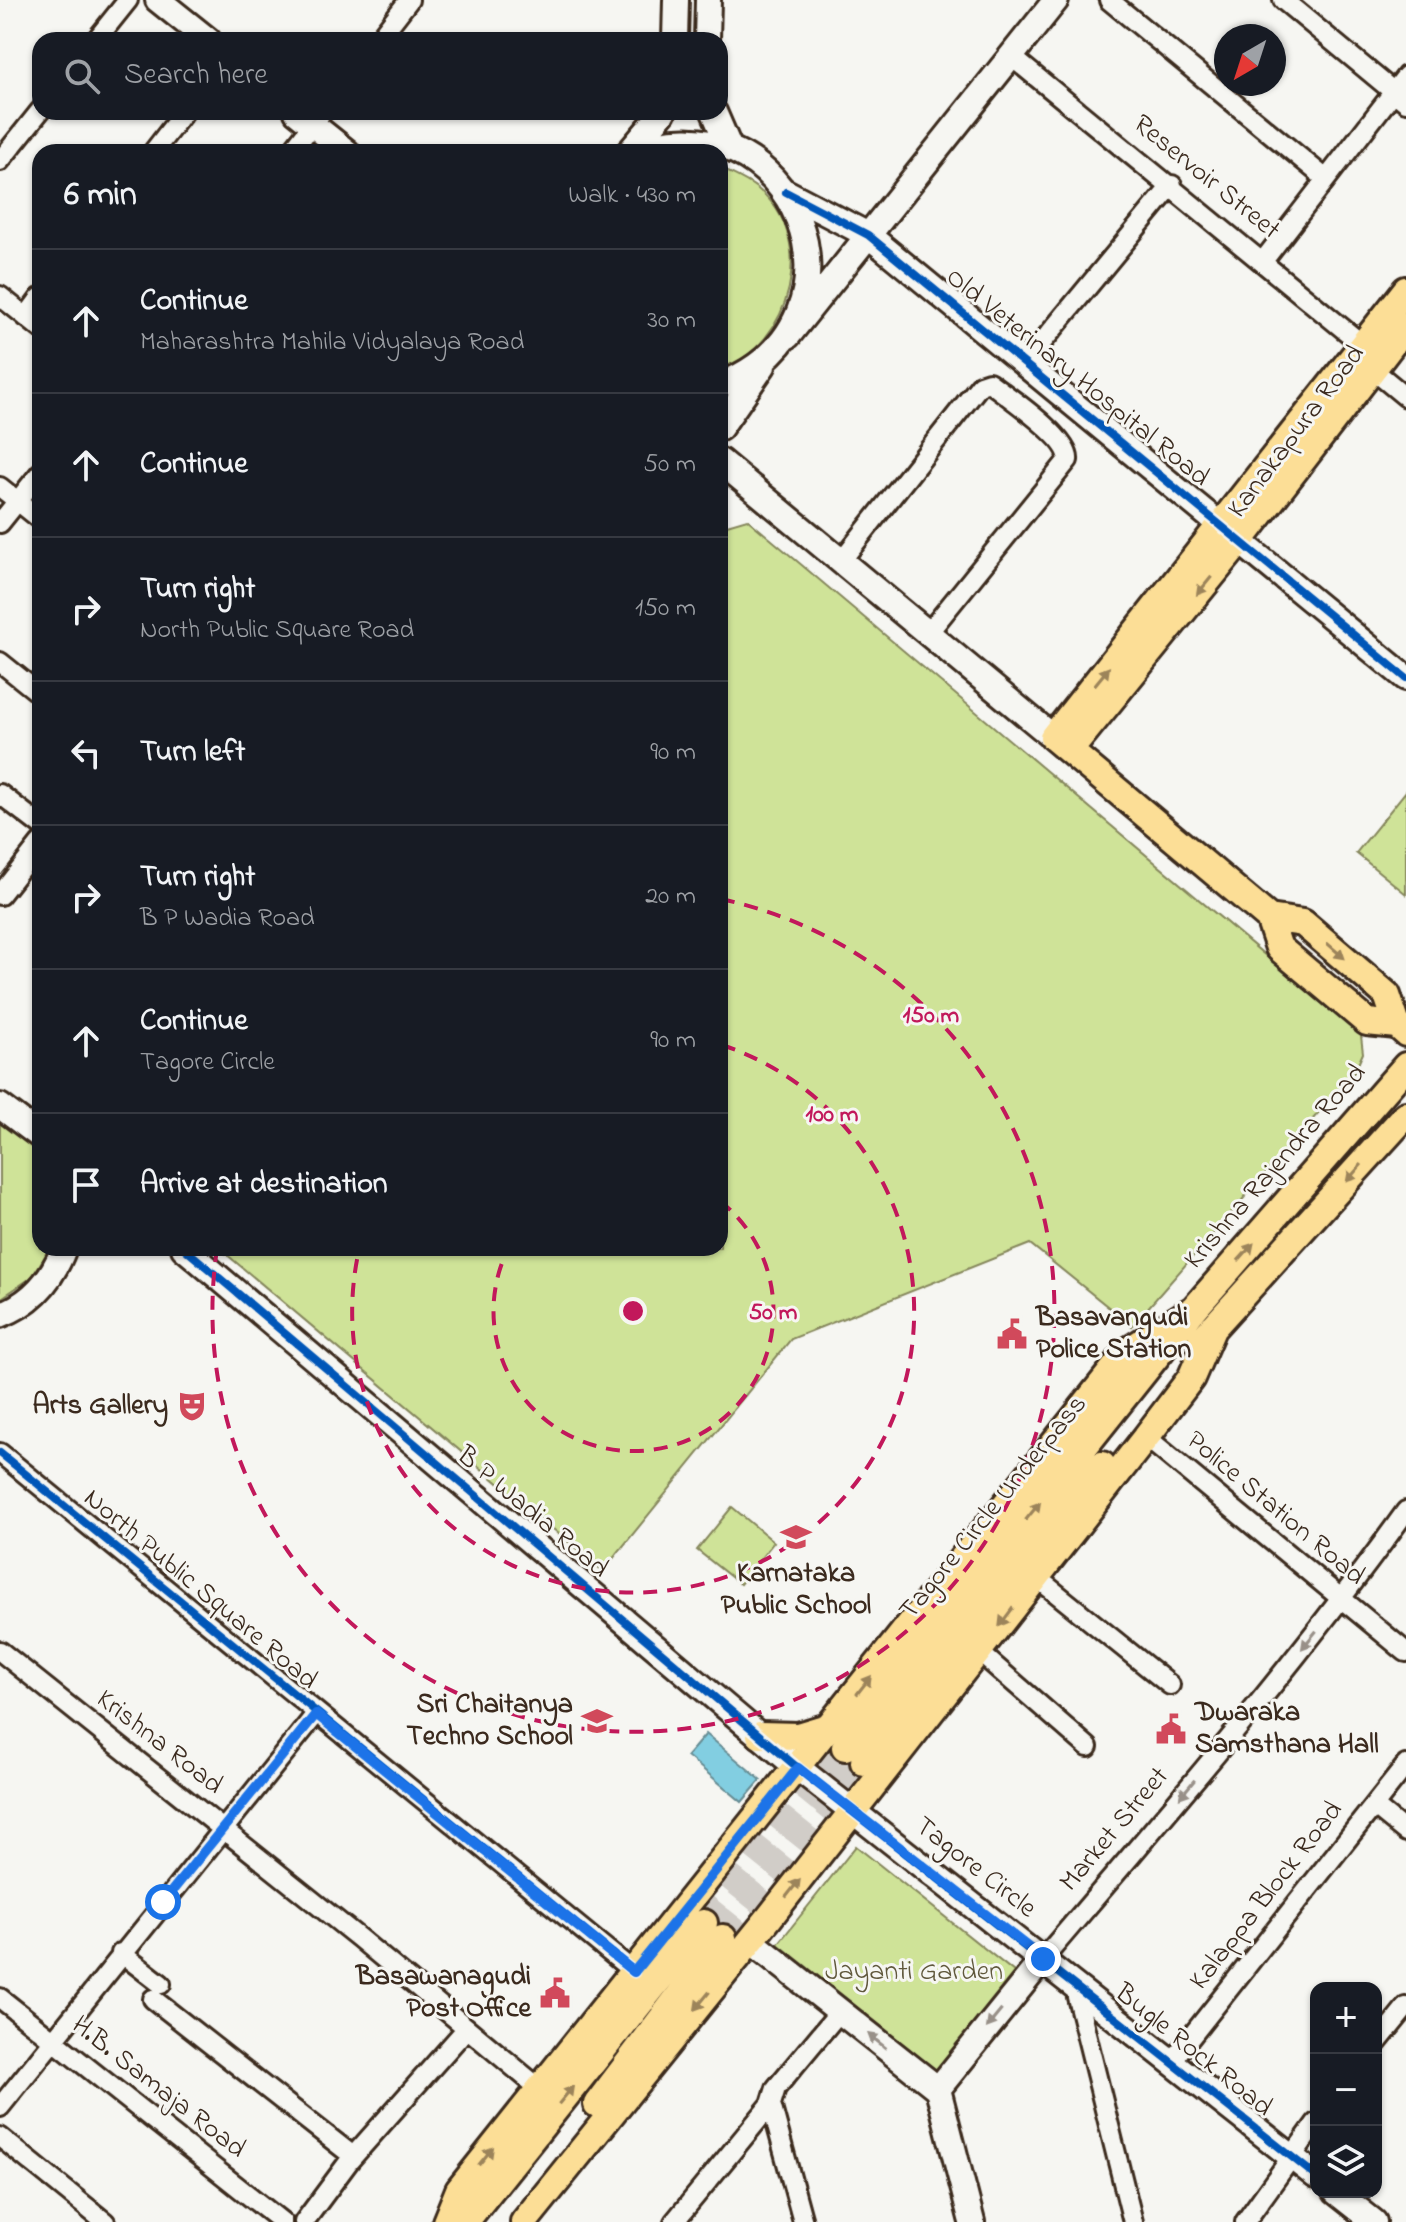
<!DOCTYPE html>
<html lang="en">
<head>
<meta charset="utf-8">
<style>
  body { margin:0; font-family:"Indie Flower",sans-serif; background:#20242c; color:#f1f3f6 }
  .controls { position:absolute; right:24px; bottom:24px; display:grid; overflow:hidden; border-radius:16px; box-shadow:0 2px 6px #0004 }
  .controls button { width:72px; height:72px; display:grid; place-items:center; padding:0; border:0; border-bottom:2px solid #363941; background:#171b24; color:#f1f3f6; font:40px sans-serif }
  .compass { position:absolute; left:1214px; top:24px; width:72px; height:72px; border-radius:50%; background:#171b24; box-shadow:0 2px 6px #0004; rotate:219deg }
  .stop { position:absolute; width:24px; height:24px; margin:-18px; border:6px solid #1a73e8; border-radius:50%; background:#fff }
  .stop.end { background:#1a73e8; border-color:#fff; box-shadow:0 2px 8px #0008 }
  .list { margin:0; padding:0; list-style:none }
  h2 { display:flex; justify-content:space-between; align-items:center; height:104px; margin:0; padding:0 32px; font-size:34px }
  h2 small { font-size:26px; font-weight:400; color:#9ea1a6 }
  .list li { display:grid; grid-template-columns:52px 1fr auto; gap:24px; align-items:center; box-sizing:border-box; height:144px; padding:0 32px; border-top:2px solid #363941 }
  .list b { display:block; font-size:30px; white-space:nowrap }
  .list p { margin:0; font-size:26px; white-space:nowrap; color:#9ea1a6 }
  .list em { font-size:26px; font-style:normal; color:#9ea1a6 }
  .icon { flex:none; width:44px; height:44px; fill:none; stroke:currentColor; stroke-width:2; stroke-linecap:round; stroke-linejoin:round }
  .map { position:relative; flex:none; width:1406px; height:2222px; overflow:hidden }
  .search { position:absolute; background:#171b24; box-shadow:0 2px 6px #0004; left:32px; top:32px; width:696px; height:88px; display:flex; align-items:center; gap:20px; box-sizing:border-box; padding:0 28px; border-radius:24px; color:#9ea1a6; font-size:30px }
  .panel { position:absolute; background:#171b24; box-shadow:0 2px 6px #0004; left:32px; top:144px; width:696px; height:1112px; border-radius:24px }
  .map>svg:first-child { display:block }
</style>
</head>
<body>
<div class="map">
<svg width="1406" height="2222" viewBox="0 0 1406 2222">
  <rect width="100%" height="100%" fill="#f6f6f2"/>
  <filter id="ink" filterUnits="userSpaceOnUse"><feTurbulence type="fractalNoise" baseFrequency=".0125" numOctaves="2"/><feDisplacementMap in="SourceGraphic" scale="16" xChannelSelector="R" yChannelSelector="G"/><feConvolveMatrix kernelMatrix="1 2 1 2 8 2 1 2 1" color-interpolation-filters="sRGB"/></filter>
  <g filter="url(#ink)">
    <path fill="#cfe398" stroke="#85865b" stroke-width="2" d="M720 168C732 174 747 180 758 189 818 236 793 347 720 368Z
      M747 519 1361 1036 1363 1053 1355 1071 1132 1326 1030 1244 791 1339 603 1571 219 1248H720V527Z
      M1406 791V894L1356 853Z
      M0 1119 24 1134 40 1153V1248H50L32 1277 0 1299Z
      M732 1507 774 1542 740 1584 697 1550Z
      M856 1846 1014 1972 936 2070 778 1944Z"/>
    <path fill="#82cee1" stroke="#668c93" stroke-width="2" d="M706 1734 761 1780 742 1802 687 1756Z"/>
    <g fill="none" stroke-linecap="round" stroke-linejoin="round">
      <path stroke="#d1cdc8" stroke-width="26" stroke-dasharray="26 13" stroke-linecap="butt" d="M704 1923 845 1747
        M723 1938 864 1762"/>
      <g stroke="#3b2a1e" stroke-width="24">
        <path id="street" d="M1109 0 1326 179
          M1283 0 1406 102
          M96 40 128 0
          M378 40 409 0
          M1012 57 1363 345
          M153 152 184 112
          M291 152 322 112
          M0 161 40 111
          M1263 261 1406 76
          M0 296 40 328
          M26 317 40 298
          M1025 363 1172 185
          M1372 369 1406 397
          M0 487 40 519
          M0 523 40 473
          M841 561 980 385 989 382C1007 396 1071 439 1068 460L928 633
          M0 662 40 694
          M0 794 40 825
          M0 895 40 844
          M1146 1437 1406 1652
          M0 1453 634 1972
          M1036 1577 1170 1685
          M0 1651 359 1938 540 2089
          M979 1652 1088 1747
          M1374 1806 1406 1832
          M121 1953 161 1984
          M1043 1959C1168 1812 1294 1667 1406 1511
          M1082 1990 1077 1997 1133 2222
          M0 1998 282 2222
          M153 1999 353 2156
          M1376 2044 1406 2007
          M1171 2062 1406 1765
          M771 2104 803 2222
          M0 2107 316 1714
          M0 2137 105 2222
          M304 2222 350 2160 467 2028
          M674 2222 771 2104 776 2088 840 2011
          M1245 2222 1316 2123"/>
      </g>
      <g stroke="#3b2a1e" stroke-width="30">
        <path id="secondary" d="M158 0 208 40
          M675 40 676 0
          M707 40 708 0
          M297 112 347 152
          M714 112 730 149
          M632 149 663 112
          M629 152C793 86 886 320 720 385
          M786 192 868 235 1406 678
          M788 336 1056 0
          M720 428 763 366
          M720 461 1053 737
          M0 1106 40 1136
          M184 1248 798 1768 1316 2176
          M0 1315C32 1303 52 1280 64 1248
          M751 1941 938 2089
          M938 2089 1043 1959
          M938 2089 972 2222
          M1336 2192 1374 2222"/>
      </g>
      <g stroke="#3b2a1e" stroke-width="32">
        <path id="primary" d="M1070 750 1240 541 1406 326
          M1269 918 1303 923 1387 995 1397 1025 1406 1033
          M1397 1025 1367 1022 1279 948 1269 918 1053 737 1406 290
          M1201 1341 1406 1115
          M760 1735 798 1736 831 1726
          M845 1747 1194 1309 1406 1066
          M864 1762 1102 1465
          M597 2104 723 1938
          M446 2222 459 2190 1128 1351 1194 1309
          M465 2222 704 1923
          M524 2222 769 1918 1146 1437 1191 1378 1213 1327"/>
      </g>
      <use href="#street" stroke="#f6f6f2" stroke-width="18"/>
      <use href="#secondary" stroke="#f6f6f2" stroke-width="24"/>
      <use href="#primary" stroke="#fcde96" stroke-width="26"/>
      <g stroke="#f6f6f2" stroke-width="13">
        <path id="cycleway" d="M786 192 868 235 1406 678
          M184 1248 798 1768 1316 2176
          M0 1453 634 1972"/>
      </g>
      <use href="#cycleway" stroke="#0057b8" stroke-width="8"/>
    </g>
    <defs><path id="oneway-solid" d="M-6-.8H1V-3.2L6.5 0L1 3.2V.8H-6Z" transform="scale(2)"/></defs>
    <g fill="#9c845a">
      <use href="#oneway-solid" transform="translate(1204 586) rotate(129)"/>
      <use href="#oneway-solid" transform="translate(1102 676) rotate(-51)"/>
      <use href="#oneway-solid" transform="translate(1336 951) rotate(41)"/>
      <use href="#oneway-solid" transform="translate(1354 1173) rotate(131)"/>
      <use href="#oneway-solid" transform="translate(1246 1252) rotate(-48)"/>
      <use href="#oneway-solid" transform="translate(1033 1511) rotate(-51)"/>
      <use href="#oneway-solid" transform="translate(1006 1617) rotate(127)"/>
      <use href="#oneway-solid" transform="translate(864 1685) rotate(-52)"/>
      <use href="#oneway-solid" transform="translate(793 1888) rotate(-52)"/>
      <use href="#oneway-solid" transform="translate(702 2001) rotate(129)"/>
      <use href="#oneway-solid" transform="translate(566 2095) rotate(-51)"/>
      <use href="#oneway-solid" transform="translate(486 2156) rotate(-51)"/>
    </g>
    <g fill="#989088">
      <use href="#oneway-solid" transform="translate(1309 1640) rotate(129)"/>
      <use href="#oneway-solid" transform="translate(1187 1789) rotate(130)"/>
      <use href="#oneway-solid" transform="translate(994 2019) rotate(129)"/>
      <use href="#oneway-solid" transform="translate(877 2041) rotate(-141)"/>
    </g>
  </g>
  <g fill="none" stroke-linecap="round" stroke-linejoin="round" filter="url(#ink)">
    <path stroke="#1a73e8" stroke-width="10" d="M163 1902 316 1714 634 1972 798 1768 1043 1959"/>
  </g>
  <g fill="none" stroke="#c2185b" stroke-width="4" stroke-dasharray="14 10">
    <path d="M720 1201A140 140 0 1 1 508 1249"/>
    <path d="M722 1045A281 281 0 1 1 359 1250"/>
    <path d="M721 899A421 421 0 1 1 217 1249"/>
  </g>
  <defs>
    <g id="civic-bare" transform="scale(2.4)"><path d="M-.6-6.5H3V-4.5H.6V-3L4-1V1h2V6H-6V1h2V-1L-.6-3ZM-1.2 2.5V6h2.4V2.5Z" fill="#d1495b" stroke="#f6f6f2" stroke-width="2.5" paint-order="stroke"/></g>
    <g id="theatre-bare" transform="scale(2.4)"><path d="M-5-5.5Q0-4 5-5.5V0Q5 5 0 6Q-5 5-5 0ZM-3.3-2.5H-1v1.5H-3.3ZM1-2.5H3.3v1.5H1ZM-2.8 1Q0 5.5 2.8 1Z" fill="#d1495b" stroke="#f6f6f2" stroke-width="2.5" paint-order="stroke"/></g>
    <g id="school-bare" transform="scale(2.4)"><path d="M0-5L7-2L0 1L-7-2ZM-4 1L0 2.5L4 1V4Q0 6-4 4Z" fill="#d1495b" stroke="#f6f6f2" stroke-width="2.5" paint-order="stroke"/></g>
  </defs>
  <g fill-rule="evenodd">
    <use href="#civic-bare" x="1012" y="1334"/>
    <use href="#theatre-bare" x="192" y="1406"/>
    <use href="#school-bare" x="796" y="1537"/>
    <use href="#school-bare" x="597" y="1721"/>
    <use href="#civic-bare" x="1171" y="1729"/>
    <use href="#civic-bare" x="555" y="1993"/>
  </g>
  <g text-anchor="middle" dominant-baseline="central" stroke-width="6" stroke-linejoin="round" paint-order="stroke">
    <g font-size="28" fill="#3b2a1e" stroke="#f6f6f2">
      <text transform="translate(1206 178) rotate(39)">Reservoir Street</text>
      <text transform="translate(1077 378) rotate(39)">Old Veterinary Hospital Road</text>
      <text transform="translate(1297 432) rotate(-53)">Kanakapura Road</text>
      <text transform="translate(1276 1167) rotate(-49)">Krishna Rajendra Road</text>
      <text transform="translate(994 1508) rotate(-51)">Tagore Circle Underpass</text>
      <text transform="translate(1275 1509) rotate(40)">Police Station Road</text>
      <text transform="translate(532 1513) rotate(40)">B P Wadia Road</text>
      <text transform="translate(200 1590) rotate(40)">North Public Square Road</text>
      <text transform="translate(159 1743) rotate(38)">Krishna Road</text>
      <text transform="translate(1115 1830) rotate(-50)">Market Street</text>
      <text transform="translate(975 1868) rotate(38)">Tagore Circle</text>
      <text transform="translate(1267 1896) rotate(-52)">Kalappa Block Road</text>
      <text transform="translate(1193 2051) rotate(39)">Bugle Rock Road</text>
      <text transform="translate(158 2088) rotate(38)">H.B. Samaja Road</text>
    </g>
    <g font-size="28" font-weight="bold" fill="#3b2a1e" stroke="#f6f6f2" text-anchor="end">
      <text x="1036" y="1318" text-anchor="start">Basavangudi<tspan x="1036" dy="32">Police Station</tspan></text>
      <text x="168" y="1406">Arts Gallery</text>
      <text x="796" y="1574" text-anchor="middle">Karnataka<tspan x="796" dy="32">Public School</tspan></text>
      <text x="573" y="1705">Sri Chaitanya<tspan x="573" dy="32">Techno School</tspan></text>
      <text x="1195" y="1713" text-anchor="start">Dwaraka<tspan x="1195" dy="32">Samsthana Hall</tspan></text>
      <text x="531" y="1977">Basawanagudi<tspan x="531" dy="32">Post Office</tspan></text>
    </g>
    <g font-size="28" fill="#60583c" stroke="#f6f6f2">
      <text x="914" y="1972">Jayanti Garden</text>
    </g>
  </g>
  <circle cx="633" cy="1311" r="12" fill="#c2185b" stroke="#f6f6f2" stroke-width="4"/>
  <g font-size="24" text-anchor="middle" font-weight="bold" fill="#c2185b" stroke="#f6f6f2" stroke-width="6" stroke-linejoin="round" paint-order="stroke">
    <text x="931" y="1022">150 m</text>
    <text x="832" y="1121">100 m</text>
    <text x="773" y="1319">50 m</text>
  </g>
</svg>
<div class="controls">
<button>+</button>
<button>−</button>
<button><svg class="icon" aria-label="layers" viewBox="0 0 24 24"><path d="M12 4l9 5-9 5-9-5zM3 14l9 5 9-5"/></svg></button>
</div>
<svg class="compass" viewBox="-18 -18 36 36"><path d="M0-13l5 13h-10z" fill="#e53935"/><path d="M0 13l5-13h-10z" fill="#9ea1a6"/></svg>
<div class="stop" style="left:163px;top:1902px"></div>
<div class="stop end" style="left:1043px;top:1959px"></div>
<div class="search"><svg class="icon" aria-label="search" viewBox="0 0 24 24"><circle cx="10" cy="10" r="6"/><path d="M15 15l6 6"/></svg>Search here</div>
<section class="panel">
<h2>6 min<small>Walk · 430 m</small></h2>
<ul class="list">
<li><svg class="icon" aria-label="ahead" viewBox="0 0 24 24"><path d="M12 20V5M6 11l6-6 6 6"/></svg><div><b>Continue</b><p>Maharashtra Mahila Vidyalaya Road</p></div><em>30 m</em></li>
<li><svg class="icon" aria-label="ahead" viewBox="0 0 24 24"><path d="M12 20V5M6 11l6-6 6 6"/></svg><div><b>Continue</b></div><em>50 m</em></li>
<li><svg class="icon" aria-label="right" viewBox="0 0 24 24"><path d="M7 20v-9h11M14 6l5 5-5 5"/></svg><div><b>Turn right</b><p>North Public Square Road</p></div><em>150 m</em></li>
<li><svg class="icon" aria-label="left" viewBox="0 0 24 24"><path d="M17 20v-9H6M10 6l-5 5 5 5"/></svg><div><b>Turn left</b></div><em>90 m</em></li>
<li><svg class="icon" aria-label="right" viewBox="0 0 24 24"><path d="M7 20v-9h11M14 6l5 5-5 5"/></svg><div><b>Turn right</b><p>B P Wadia Road</p></div><em>20 m</em></li>
<li><svg class="icon" aria-label="ahead" viewBox="0 0 24 24"><path d="M12 20V5M6 11l6-6 6 6"/></svg><div><b>Continue</b><p>Tagore Circle</p></div><em>90 m</em></li>
<li><svg class="icon" aria-label="arrive" viewBox="0 0 24 24"><path d="M6 21V4h12l-3 4 3 4H6"/></svg><div><b>Arrive at destination</b></div></li>
</ul>
</section>
</div>
</body>
</html>
